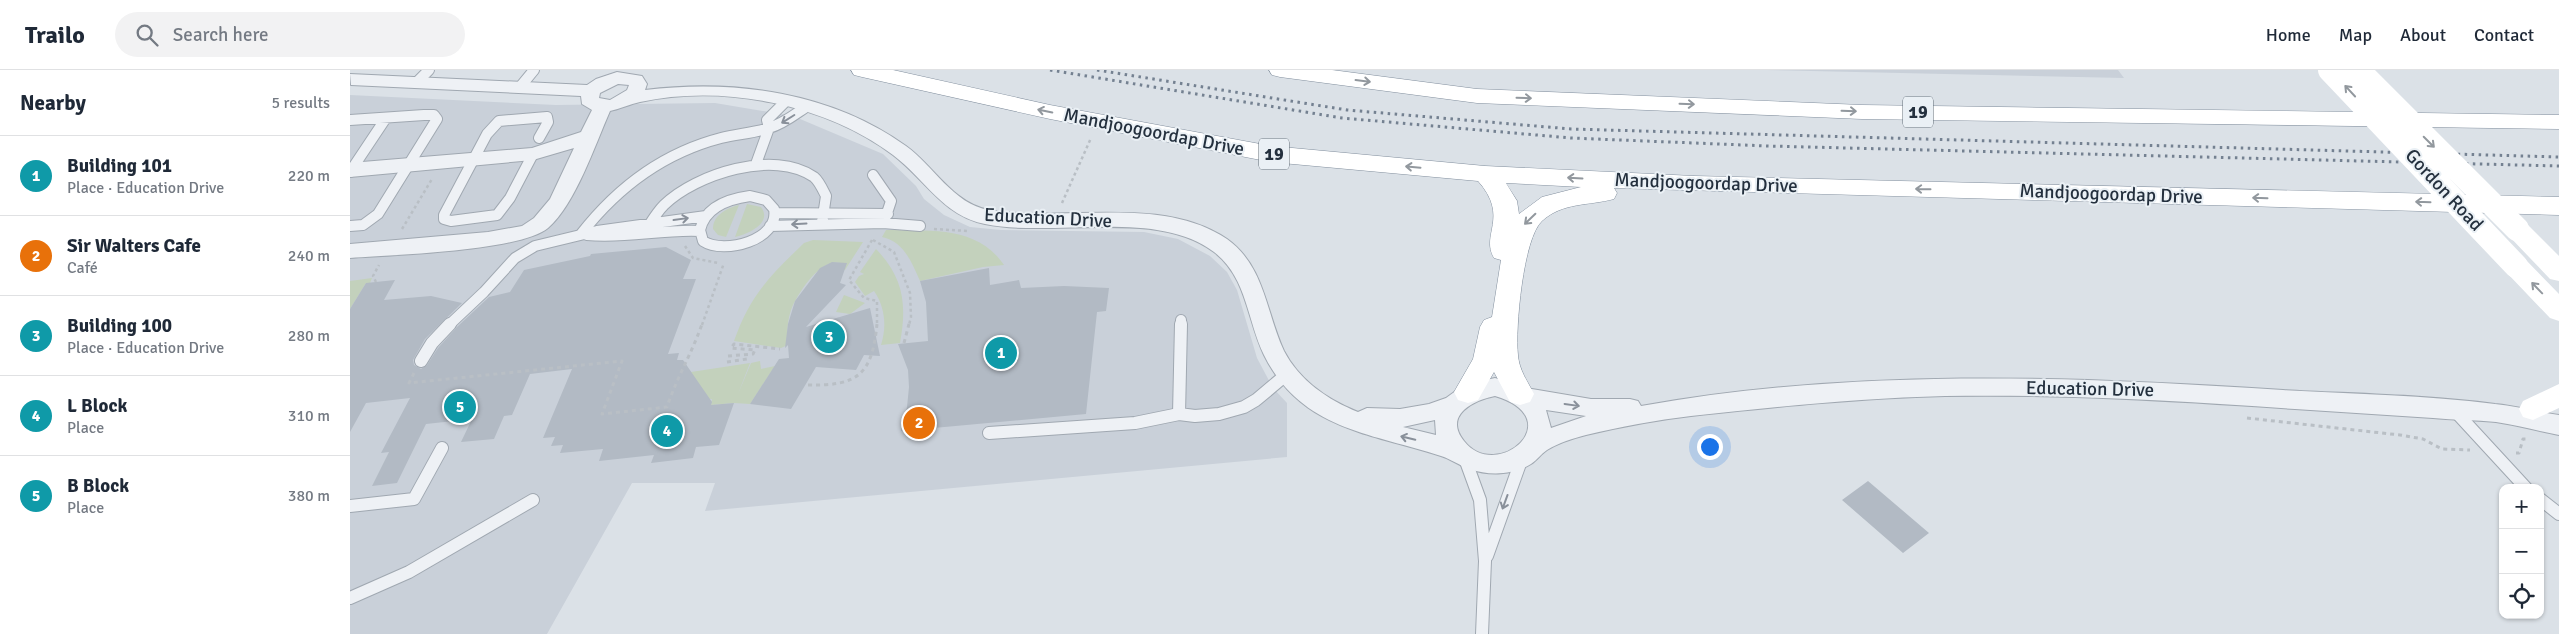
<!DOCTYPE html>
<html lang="en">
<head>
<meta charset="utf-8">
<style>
  body { margin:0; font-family:Signika,sans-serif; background:#f2f2f3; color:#1f2937 }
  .controls { position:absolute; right:15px; bottom:15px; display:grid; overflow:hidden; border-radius:10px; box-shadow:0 1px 4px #0004 }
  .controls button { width:45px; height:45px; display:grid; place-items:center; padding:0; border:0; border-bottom:1px solid #e0e1e3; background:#fff; color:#1f2937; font:25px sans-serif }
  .you { position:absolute; left:1359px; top:376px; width:18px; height:18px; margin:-12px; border:4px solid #fff; border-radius:50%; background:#1a73e8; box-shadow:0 0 0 8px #1a73e833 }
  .badge { display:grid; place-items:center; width:32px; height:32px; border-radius:50%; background:#d6365b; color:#fff; font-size:16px; font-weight:700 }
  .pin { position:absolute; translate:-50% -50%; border:2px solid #fff; box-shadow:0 1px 5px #0006 }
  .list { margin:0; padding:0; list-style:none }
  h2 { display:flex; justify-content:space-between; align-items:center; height:65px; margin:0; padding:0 20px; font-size:21px }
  h2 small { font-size:16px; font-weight:400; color:#747a83 }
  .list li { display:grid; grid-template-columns:32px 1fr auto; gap:15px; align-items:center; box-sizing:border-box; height:80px; padding:0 20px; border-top:1px solid #e0e1e3 }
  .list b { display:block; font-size:19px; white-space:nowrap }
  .list p { margin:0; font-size:16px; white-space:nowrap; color:#747a83 }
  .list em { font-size:16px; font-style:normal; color:#747a83 }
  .icon { flex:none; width:28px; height:28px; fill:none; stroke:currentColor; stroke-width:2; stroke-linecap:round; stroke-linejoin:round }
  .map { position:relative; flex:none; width:2209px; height:564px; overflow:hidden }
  header { display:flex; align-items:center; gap:30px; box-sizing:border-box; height:70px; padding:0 25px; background:#fff; border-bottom:1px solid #e0e1e3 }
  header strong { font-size:24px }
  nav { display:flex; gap:28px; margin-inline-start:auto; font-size:18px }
  .search { width:350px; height:45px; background:#f2f2f3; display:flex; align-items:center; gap:12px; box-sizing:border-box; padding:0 18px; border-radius:28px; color:#747a83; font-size:19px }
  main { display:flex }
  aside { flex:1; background:#fff }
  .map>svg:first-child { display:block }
</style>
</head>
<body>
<header>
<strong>Trailo</strong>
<div class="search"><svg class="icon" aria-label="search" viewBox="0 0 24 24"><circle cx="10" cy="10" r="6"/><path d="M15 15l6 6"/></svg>Search here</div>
<nav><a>Home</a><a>Map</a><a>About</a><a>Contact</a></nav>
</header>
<main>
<aside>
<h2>Nearby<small>5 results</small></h2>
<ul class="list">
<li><span class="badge" style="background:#0f9aa8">1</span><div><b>Building 101</b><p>Place · Education Drive</p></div><em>220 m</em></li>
<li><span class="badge" style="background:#e8710a">2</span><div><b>Sir Walters Cafe</b><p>Café</p></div><em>240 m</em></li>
<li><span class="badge" style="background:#0f9aa8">3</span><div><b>Building 100</b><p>Place · Education Drive</p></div><em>280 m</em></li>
<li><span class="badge" style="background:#0f9aa8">4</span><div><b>L Block</b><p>Place</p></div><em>310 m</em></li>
<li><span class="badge" style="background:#0f9aa8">5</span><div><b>B Block</b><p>Place</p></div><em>380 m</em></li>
</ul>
</aside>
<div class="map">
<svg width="2209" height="564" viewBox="0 0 2209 564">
  <rect width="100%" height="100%" fill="#dbe1e7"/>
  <path fill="#c9d0d9" d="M1416 0H1768L1774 8Z
    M0 25 206 35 365 33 443 46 533 84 566 116 574 129 594 145 620 157 651 160 794 162 828 169 860 186 877 202 887 220 907 288 923 318 937 333V387L355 441 365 413H282L197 564H0Z"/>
  <path fill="#c3d1bc" d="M397 134 411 137C423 153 398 164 385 167Z
    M389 135 376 167 368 165 363 159C363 145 377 138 389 135Z
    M536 160C579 161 627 155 654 195L633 197 570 211C561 191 554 172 532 167Z
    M463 170 513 172 495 200H492L495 195C474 182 448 222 441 240 437 252 437 263 438 275L431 278 384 271C400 225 420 206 454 173Z
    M526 179C554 208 557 235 550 273L531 275C537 256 535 237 524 221L515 226 505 212 509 206 514 204 510 202Z
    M22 208 20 213H16L0 239V211Z
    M494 225 515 233 500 244 486 242Z
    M410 291 411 299 425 296 400 334 384 333 361 335 362 329 331 332 341 302 400 293 388 324 401 293Z"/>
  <path fill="#b2bac4" d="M316 177 341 190 333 209H346L318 284 329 283 327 290H333L362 332 361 335 384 333 369 375 346 377 343 388 301 393 304 385 249 391 253 379 210 383 213 375 201 376 205 367 193 368 222 299 180 304 162 345 154 346 144 369 111 372 122 349 76 354 47 413 22 416 39 382 31 383 60 328 16 333 0 362V239L16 213 45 210 34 230 81 226 112 233 75 269 63 290 64 295 71 299 77 295 88 278 107 257 139 227 160 222 174 200 240 186 241 184Z
    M482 192 497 193 490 213 496 215 456 257 520 238 530 286 514 285 506 300 466 297 441 339 400 334 429 289 439 288 438 275 435 278 438 254 445 231 470 198Z
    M639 198 640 215 669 210 671 218 714 216 759 218 756 241 747 242 736 344 551 361 557 337 559 317 558 300 548 274 578 271 576 232 570 211Z
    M1518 411 1579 463 1553 483 1492 430Z"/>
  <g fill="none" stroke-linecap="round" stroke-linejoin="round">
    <g stroke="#a0a8b1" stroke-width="12">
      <path id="service-far1" d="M66 13 79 0
        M170 17 184 0
        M0 50 74 45H84L87 49 28 144 13 155 0 156
        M183 84 160 128 147 145 101 151 94 149V145L137 64 149 51 197 47 198 52 189 68
        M406 94 419 58 417 50 435 32
        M0 102 36 48
        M523 105 541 131 535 149
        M400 126 416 130 424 139C430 170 374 185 353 171L350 160C355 137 378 129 400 126Z
        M425 143 538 144
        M420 156 533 153 570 156
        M294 163C300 154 306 143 314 135 346 104 424 79 464 107 469 111 473 120 476 126L472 153
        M231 164C267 118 313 83 371 68 387 64 404 63 419 58 433 54 444 45 456 37
        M237 165C275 169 312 159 350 161
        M99 255 134 222 165 188 185 176 247 161 356 146
        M831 255V250"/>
    </g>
    <g stroke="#a0a8b1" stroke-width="14">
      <path id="service" d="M71 291 82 273 100 254
        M2105 341 2176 418
        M829 344 831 254
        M639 363 785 353 829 344 845 346 869 344 894 337 906 330 937 304
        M1114 386 1130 430 1135 491 1132 564
        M2190 429 2209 444
        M0 436 64 429 92 378
        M1137 486 1172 388
        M0 528 59 502 183 430"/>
    </g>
    <g stroke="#a0a8b1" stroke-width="2">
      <path id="minor" d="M267 2 292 6 297 14 295 20C385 9 481 22 556 76 583 95 603 134 639 140 714 153 810 124 877 169 915 196 916 243 934 281 949 310 978 330 1008 342L1017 338 1050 339 1079 334 1096 328 1114 315 1145 308 1176 318 1241 329H1280L1288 331 1291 336C1502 298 1720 306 1933 320 2003 324 2075 325 2145 334 2167 336 2188 342 2209 345V365C2188 361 2167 355 2146 352 2126 350 2104 350 2083 348 2037 345 1991 342 1945 339 1829 331 1712 324 1595 326 1510 328 1425 337 1341 346 1306 350 1270 357 1236 365 1224 368 1208 373 1197 380 1191 384 1187 390 1181 394 1163 405 1139 406 1120 399 1110 396 1101 389 1091 386 1021 363 951 360 914 285 897 250 897 207 864 182 806 138 704 168 635 154 593 146 575 109 543 85 475 34 373 14 290 32 280 34 270 39 260 41 245 75 225 135 198 158 171 181 40 185 0 188V174L138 162 172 156 184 148 200 129 224 78 183 90 0 107V93L182 78 231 62 242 40 232 34 231 26 1 15 0 4 237 15 246 9ZM268 14 279 15 277 20 260 30 249 28 250 23ZM1145 326C1221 349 1147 413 1114 371 1093 345 1124 330 1145 326ZM1196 340 1236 346 1201 358ZM1085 350 1086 365 1053 357Z"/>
    </g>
    <g stroke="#828f9e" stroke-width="1">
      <path id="trunk" d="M501 0H543L700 35 921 76 1135 96 1344 106 2209 127V145L1264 118 1267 123 1264 129C1238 136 1213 132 1192 151 1173 168 1165 260 1168 285 1169 300 1178 312 1184 324L1180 332 1170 335 1160 332 1144 302 1128 330 1118 333 1108 330 1104 322 1123 289 1130 257 1134 250 1142 247 1151 190 1144 188C1130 165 1160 147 1128 111L921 92 700 49 512 7 504 5ZM1156 113 1231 117 1192 127 1169 144 1167 131Z
        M919 0H982L1127 19 1512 35 2209 45V59L1512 49 1127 33 930 7 922 5Z"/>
    </g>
    <path stroke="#b9bfc5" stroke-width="2.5" stroke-dasharray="3 3" stroke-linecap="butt" d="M712 133 741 68
      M52 159 82 109
      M584 159 618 161
      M522 170 499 210 514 228 527 231V255
      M523 170 544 182 560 223 561 247 559 255
      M335 176 343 188 368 193
      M26 212 23 206 29 195
      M352 255 374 193"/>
    <path stroke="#b9bfc5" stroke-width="3" stroke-dasharray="4 4" stroke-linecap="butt" d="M554 273 559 254
      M378 286 403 284 405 280 381 278 384 274 430 279
      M377 292 397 289
      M64 303 59 313 272 291 252 344 317 337C327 307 342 283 352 254
      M458 315C508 316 522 305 527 254
      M1897 348 2050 365 2073 369 2092 379 2120 380
      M2166 383H2169L2173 369H2176"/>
    <use href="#service-far1" stroke="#eef1f5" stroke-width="10"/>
    <use href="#service" stroke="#eef1f5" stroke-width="12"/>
    <use href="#minor" fill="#eef1f5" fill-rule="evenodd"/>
    <path fill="#fff" fill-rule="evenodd" d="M2167 150 2176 153 2209 186V211L2200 209 2158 165 2154 159 2158 153Z
      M2166 187 2175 189 2209 224V251L2200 248 2157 203 2153 196 2157 189Z
      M2209 314V338L2183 350 2173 347 2169 339 2173 331Z"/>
    <use href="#trunk" fill="#fff" fill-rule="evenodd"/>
    <path stroke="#748191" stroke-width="3" stroke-dasharray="2.5 4.5" stroke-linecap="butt" d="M700 0 992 48 1221 68 1418 76 2209 96
      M747 0 997 40 1221 59 2209 87"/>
    <path stroke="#fff" stroke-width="24" d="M1980 0 2166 196
      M2008 0 2167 159"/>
  </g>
  <defs><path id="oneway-shaft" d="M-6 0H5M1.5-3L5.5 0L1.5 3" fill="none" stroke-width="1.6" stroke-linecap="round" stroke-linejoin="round" transform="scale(1.25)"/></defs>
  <g stroke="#92989e">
    <use href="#oneway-shaft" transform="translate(1013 11) rotate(7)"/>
    <use href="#oneway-shaft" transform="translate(2000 21) rotate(-133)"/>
    <use href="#oneway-shaft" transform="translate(1174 28) rotate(2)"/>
    <use href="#oneway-shaft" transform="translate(1337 34) rotate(2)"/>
    <use href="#oneway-shaft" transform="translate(695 41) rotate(-168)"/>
    <use href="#oneway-shaft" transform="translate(1499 41) rotate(2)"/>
    <use href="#oneway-shaft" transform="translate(2079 72) rotate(45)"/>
    <use href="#oneway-shaft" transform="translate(1063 97) rotate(-175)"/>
    <use href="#oneway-shaft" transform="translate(1225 108) rotate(-177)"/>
    <use href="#oneway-shaft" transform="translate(1573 119) rotate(-179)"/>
    <use href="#oneway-shaft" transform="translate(1910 128) rotate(-178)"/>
    <use href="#oneway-shaft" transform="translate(2073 132) rotate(-178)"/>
    <use href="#oneway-shaft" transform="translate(1180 149) rotate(136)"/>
    <use href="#oneway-shaft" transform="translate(2187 218) rotate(-134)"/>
  </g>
  <g stroke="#89909a">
    <use href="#oneway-shaft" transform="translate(438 49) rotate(148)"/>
    <use href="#oneway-shaft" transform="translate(331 149) rotate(-8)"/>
    <use href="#oneway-shaft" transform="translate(449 154) rotate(177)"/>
    <use href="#oneway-shaft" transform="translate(1222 335) rotate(8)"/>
    <use href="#oneway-shaft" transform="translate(1058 368) rotate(-167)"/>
    <use href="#oneway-shaft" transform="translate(1155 432) rotate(110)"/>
  </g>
  <g text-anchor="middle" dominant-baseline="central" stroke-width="4" stroke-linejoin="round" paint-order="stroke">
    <g fill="#eaf0f5" stroke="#5f6a75" stroke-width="1">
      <rect x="1553" y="26.5" width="30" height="31" rx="4"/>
      <rect x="909" y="68.5" width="30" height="31" rx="4"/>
    </g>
    <g font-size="18" font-weight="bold" fill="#24303e">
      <text x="1568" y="42">19</text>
      <text x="924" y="84">19</text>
    </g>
    <g font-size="19" fill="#24303e" stroke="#eaf0f5">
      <text transform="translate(804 62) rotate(11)">Mandjoogoordap Drive</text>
      <text transform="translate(1356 113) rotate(2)">Mandjoogoordap Drive</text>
      <text transform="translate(2094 120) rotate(47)">Gordon Road</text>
      <text transform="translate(1761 124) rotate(2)">Mandjoogoordap Drive</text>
      <text transform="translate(698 148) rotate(3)">Education Drive</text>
      <text transform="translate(1740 319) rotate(1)">Education Drive</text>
    </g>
  </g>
</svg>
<div class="controls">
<button>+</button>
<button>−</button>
<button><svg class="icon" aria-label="locate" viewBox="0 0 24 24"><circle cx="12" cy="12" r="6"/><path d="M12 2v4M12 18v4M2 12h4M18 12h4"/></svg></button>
</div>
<div class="you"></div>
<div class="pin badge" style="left:651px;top:283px;background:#0f9aa8">1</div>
<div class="pin badge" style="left:569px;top:353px;background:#e8710a">2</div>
<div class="pin badge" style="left:479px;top:267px;background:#0f9aa8">3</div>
<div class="pin badge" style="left:317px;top:361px;background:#0f9aa8">4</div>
<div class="pin badge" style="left:110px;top:337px;background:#0f9aa8">5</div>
</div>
</main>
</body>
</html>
